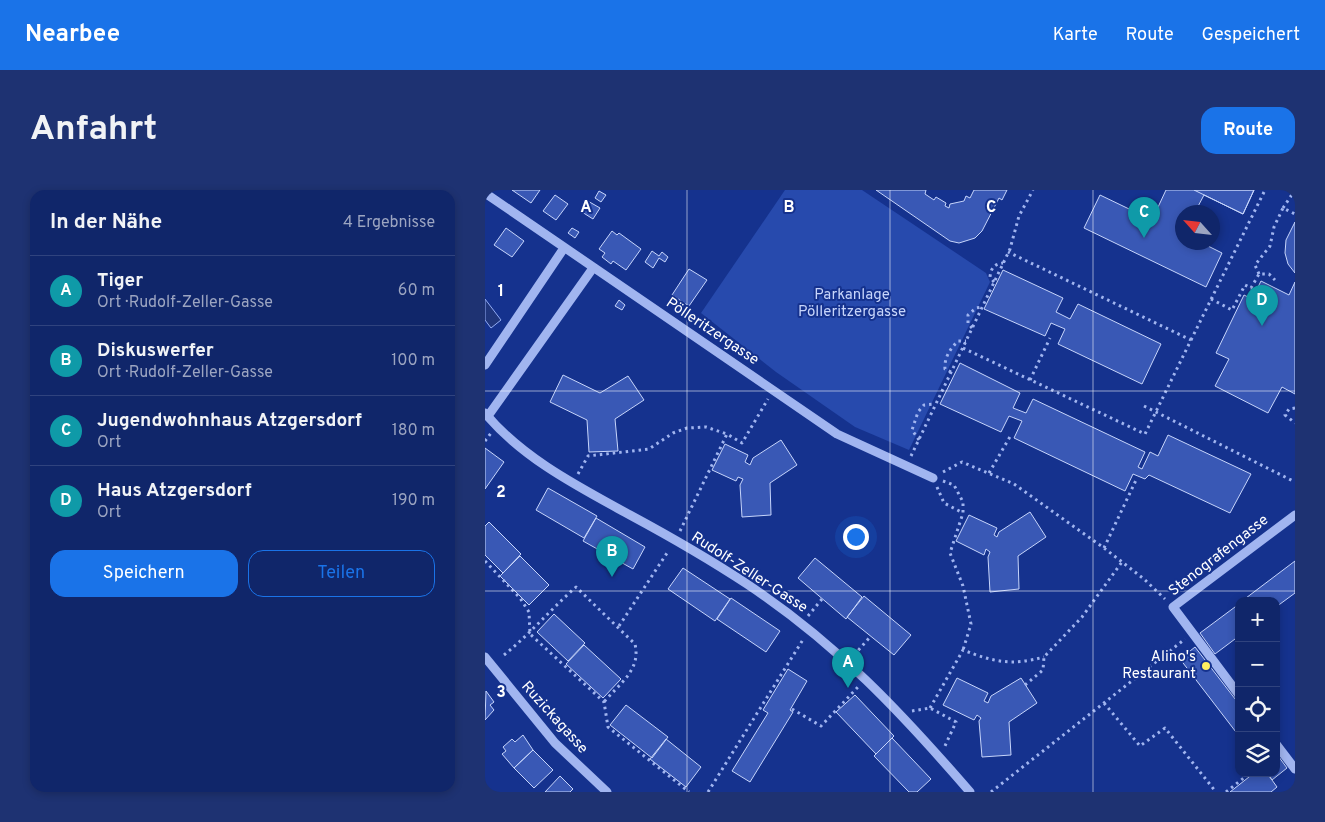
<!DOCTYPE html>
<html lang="de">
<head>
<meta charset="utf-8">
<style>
  body { margin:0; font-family:Overpass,sans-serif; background:#1e3272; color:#f1f3f6 }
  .controls { position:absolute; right:15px; bottom:15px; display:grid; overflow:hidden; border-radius:10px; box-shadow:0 2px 8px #0003 }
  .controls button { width:45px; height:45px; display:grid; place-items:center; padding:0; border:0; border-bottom:1px solid #30437e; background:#10266a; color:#f1f3f6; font:25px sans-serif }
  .compass { position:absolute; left:690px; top:15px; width:45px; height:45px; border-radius:50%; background:#10266a; box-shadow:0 2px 8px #0003; rotate:297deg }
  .you { position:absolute; left:370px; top:346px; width:18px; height:18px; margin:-12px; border:4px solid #fff; border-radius:50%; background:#1a73e8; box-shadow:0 0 0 8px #1a73e833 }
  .badge { display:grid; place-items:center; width:32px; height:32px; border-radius:50%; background:#1a73e8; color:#fff; font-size:16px; font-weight:700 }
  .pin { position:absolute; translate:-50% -41px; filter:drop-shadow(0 1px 2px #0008) }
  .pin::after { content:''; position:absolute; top:26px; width:18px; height:15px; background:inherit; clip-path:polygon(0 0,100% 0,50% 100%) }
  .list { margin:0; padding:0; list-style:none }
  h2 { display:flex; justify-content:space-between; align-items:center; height:65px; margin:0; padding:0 20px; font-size:21px }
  h2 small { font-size:16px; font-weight:400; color:#9ca5c1 }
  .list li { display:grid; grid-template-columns:32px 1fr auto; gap:15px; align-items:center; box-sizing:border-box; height:70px; padding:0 20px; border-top:1px solid #30437e }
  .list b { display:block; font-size:19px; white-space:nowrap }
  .list p { margin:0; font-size:16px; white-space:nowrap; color:#9ca5c1 }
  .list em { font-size:16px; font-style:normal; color:#9ca5c1 }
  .actions { display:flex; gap:10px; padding:15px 20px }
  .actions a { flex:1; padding:11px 0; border:1px solid #1a73e8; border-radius:15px; text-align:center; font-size:18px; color:#1a73e8 }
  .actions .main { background:#1a73e8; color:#fff }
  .icon { flex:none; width:28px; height:28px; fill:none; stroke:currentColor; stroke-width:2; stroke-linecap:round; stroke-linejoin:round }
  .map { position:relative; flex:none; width:810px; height:602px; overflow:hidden; border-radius:15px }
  header { display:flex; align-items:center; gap:30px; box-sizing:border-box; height:70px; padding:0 25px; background:#1a73e8; color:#fff }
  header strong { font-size:24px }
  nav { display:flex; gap:28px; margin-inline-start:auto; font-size:18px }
  .intro { display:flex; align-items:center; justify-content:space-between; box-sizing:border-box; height:120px; padding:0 30px }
  h1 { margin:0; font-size:35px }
  .button { padding:12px 22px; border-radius:15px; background:#1a73e8; color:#fff; font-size:18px; font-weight:700 }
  main { display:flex; gap:30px; padding:0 30px }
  aside { flex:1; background:#10266a; border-radius:15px; box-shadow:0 2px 8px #0003 }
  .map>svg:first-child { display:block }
</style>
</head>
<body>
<header>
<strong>Nearbee</strong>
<nav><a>Karte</a><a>Route</a><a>Gespeichert</a></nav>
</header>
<div class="intro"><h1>Anfahrt</h1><a class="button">Route</a></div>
<main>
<aside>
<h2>In der Nähe<small>4 Ergebnisse</small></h2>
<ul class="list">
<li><span class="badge" style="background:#0f9aa8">A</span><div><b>Tiger</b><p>Ort · Rudolf-Zeller-Gasse</p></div><em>60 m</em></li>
<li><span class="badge" style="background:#0f9aa8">B</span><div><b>Diskuswerfer</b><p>Ort · Rudolf-Zeller-Gasse</p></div><em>100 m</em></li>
<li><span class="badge" style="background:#0f9aa8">C</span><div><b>Jugendwohnhaus Atzgersdorf</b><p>Ort</p></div><em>180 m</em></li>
<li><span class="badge" style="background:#0f9aa8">D</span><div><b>Haus Atzgersdorf</b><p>Ort</p></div><em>190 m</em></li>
</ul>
<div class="actions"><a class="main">Speichern</a><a>Teilen</a></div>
</aside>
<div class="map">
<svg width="810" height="602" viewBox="0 0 810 602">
  <rect width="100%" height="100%" fill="#15328e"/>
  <path fill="#274aad" d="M300 0H377L501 83 505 92 424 260 370 237 291 182 216 123Z"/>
  <path fill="#20367c" stroke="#93acf3" d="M0 109 16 130 6 138 0 130Z"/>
  <path fill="#3958b5" stroke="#c7d5fb" d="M27 0H55L46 13Z
    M391 0H441L440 4 449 10 451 7 461 13 460 16 464 18 465 14 479 11 481 6 485 8 489 0H522L517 10 514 8 497 41 490 48 474 53 465 51Z
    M681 0H769L758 24 719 5 710 22H698V34L693 42 698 44V52H715L737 63 721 97 599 38 615 5 667 30Z
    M709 0H769L758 24Z
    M114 1 121 5 116 12 110 8Z
    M70 5 83 14 71 30 58 21Z
    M101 10 115 18 108 29 97 22Z
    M810 32V83L803 74 800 63 801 50Z
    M21 38 39 51 27 67 9 55Z
    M87 38 94 42 90 48 83 43Z
    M127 41 132 45 134 43 156 59 141 80 128 71 126 74 117 67 120 63 114 59Z
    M167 61 174 66 177 62 183 67 180 72 174 68 168 78 160 72Z
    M204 79 222 90 204 116 187 105Z
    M518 80 578 108 571 122 585 129 593 114 676 154 657 194 573 154 580 139 566 133 560 146 499 119Z
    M776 91 804 105 810 92V204L797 197 783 223 730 196 744 169 731 163 759 105 767 109Z
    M134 110 140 115 137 120 130 116Z
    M475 173 535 203 528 218 541 223 548 209 660 262 653 277 657 279 665 262 673 266 683 245 766 284 745 323 664 285 660 289 648 284 640 301 529 248 537 231 524 226 516 242 455 214Z
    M78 185 115 203 143 186 159 210 130 229 133 261 104 262 102 230 65 212Z
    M296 250 312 275 285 293 286 325 257 327 255 295 258 289 253 287 251 291 227 280 240 254 263 265 260 272 265 275 268 268Z
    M0 258 19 272 0 299Z
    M63 298 112 326 99 348 51 320Z
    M545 322 561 347 533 366 534 399 505 402 503 367 505 362 501 359 499 365 471 351 484 325 512 338 509 345 512 347 514 342Z
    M111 328 160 357 148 379 98 351Z
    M4 332 36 364 18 383 0 365V336Z
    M35 366 64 395 44 415 15 386Z
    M330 368 377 407 361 429 313 388Z
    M810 371V403L791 417V411H757Z
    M198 378 245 409 230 431 183 399Z
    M379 406 426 445 409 465 362 427Z
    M246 408 295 441 281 462 232 429Z
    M754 414V446L730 464 715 443Z
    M69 424 100 453 83 471 52 442Z
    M99 455 136 489 118 508 81 474Z
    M710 457 754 514V546L695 469Z
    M303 479 322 491 305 520 308 522 265 592 247 581 283 523 278 520Z
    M472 488 503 503 499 511 503 513 506 506 536 488 552 513 524 532 526 565 497 567 494 531 496 528 492 525 489 530 458 515Z
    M1 501 9 512 5 515 9 520 0 530Z
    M370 505 409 546 391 564 351 522Z
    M141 515 183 547 167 568 125 535Z
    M38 545 48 560 29 578 17 564 21 561 18 557 27 549 30 552Z
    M407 548 446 589 432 602H424L389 566Z
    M181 549 216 577 201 597 165 569Z
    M48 560 68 580 49 598 29 578Z
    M791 563 802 578 787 590 782 583H791Z
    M769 583H782L792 597 786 602H745Z
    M75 586 88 599 85 602H60Z"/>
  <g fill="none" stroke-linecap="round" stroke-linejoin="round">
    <path stroke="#a1b5f0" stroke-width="3" stroke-dasharray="2.5 4" stroke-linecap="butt" d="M798 18 810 0
      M774 84 770 75 785 56 789 37 798 18 810 24
      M509 92 505 87C506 78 509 74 518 73
      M726 109 747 120 760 95 766 98 774 84H784L790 90
      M487 138 483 133V125L491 118 497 117
      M706 150 780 0
      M478 158 660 244 706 150 523 62
      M466 182 460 179C459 168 465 159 473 151H481
      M545 190 565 148
      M659 216 810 292
      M810 218 804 219 800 225 810 233
      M434 250 427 240 433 222 439 215 450 214
      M0 251 6 243
      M426 266 525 59 534 26 548 0
      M458 282 477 272 529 294 619 358 659 389 680 409
      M504 283 526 245
      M93 284 103 266 164 259 188 243 202 238 221 237 242 244
      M458 291 469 295 478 312V323L465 363 478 396 486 434 478 460
      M452 297 459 313 478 323
      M195 341 242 244 257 253 283 209
      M619 358 652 288
      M0 371 35 408 44 422 45 444 119 512 123 537 204 602
      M323 426 337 409
      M134 436 184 360
      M19 465C45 444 66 419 91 397L150 454C156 480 135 493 119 512
      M369 465 386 446
      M540 495 558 480 559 467 597 427 637 372
      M619 513 655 556 680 538 731 602
      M445 518 478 460C509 472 526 476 559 467
      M307 519 336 536 373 497
      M427 521 445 518 471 532 459 558
      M223 602 319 448
      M506 602 700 449
      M741 602 765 583"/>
    <path stroke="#a1b5f0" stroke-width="9" d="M0 3 352 244 448 288
      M0 175 79 58
      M0 223C37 268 94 297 145 325 184 346 224 369 262 394 352 454 415 521 485 602
      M3 226 108 78
      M0 467 70 553 122 602
      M754 505 688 417 810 325
      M791 554 810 579"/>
  </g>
  <path fill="none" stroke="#fff" stroke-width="1" stroke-opacity="0.55" d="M202 0V602M405 0V602M608 0V602M0 201H810M0 401H810"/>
  <circle fill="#fff060" stroke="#15328e" stroke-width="2" cx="721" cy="476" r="5"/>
  <g text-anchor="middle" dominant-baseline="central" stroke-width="4" stroke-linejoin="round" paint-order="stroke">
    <g font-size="15" fill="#c7d5fb" stroke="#15328e">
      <text x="367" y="105">Parkanlage<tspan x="367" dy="17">Pölleritzergasse</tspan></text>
    </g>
    <g font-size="15" fill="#fff" stroke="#15328e">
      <text transform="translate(227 142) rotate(34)">Pölleritzergasse</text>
      <text transform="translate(734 366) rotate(-38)">Stenografengasse</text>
      <text transform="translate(264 383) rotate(33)">Rudolf-Zeller-Gasse</text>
      <text transform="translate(69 528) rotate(48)">Ruzickagasse</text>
    </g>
    <g font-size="15" fill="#fff" stroke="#15328e" text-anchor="end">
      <text x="711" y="467">Alino's<tspan x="711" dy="17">Restaurant</tspan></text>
    </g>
  </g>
  <g font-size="16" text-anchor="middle" font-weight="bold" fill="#fff" stroke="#15328e" stroke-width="4" stroke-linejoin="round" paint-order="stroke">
    <text x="101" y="22">A</text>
    <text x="304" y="22">B</text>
    <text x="506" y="22">C</text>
    <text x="16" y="106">1</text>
    <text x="16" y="307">2</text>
    <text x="16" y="507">3</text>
  </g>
</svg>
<div class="controls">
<button>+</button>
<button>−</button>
<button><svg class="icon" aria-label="locate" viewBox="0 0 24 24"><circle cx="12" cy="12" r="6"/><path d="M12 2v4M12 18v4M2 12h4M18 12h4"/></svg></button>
<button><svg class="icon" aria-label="layers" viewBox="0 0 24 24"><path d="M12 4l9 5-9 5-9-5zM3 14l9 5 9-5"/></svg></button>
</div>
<svg class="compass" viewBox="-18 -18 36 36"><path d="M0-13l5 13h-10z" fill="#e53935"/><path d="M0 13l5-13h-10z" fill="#9ca5c1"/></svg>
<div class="you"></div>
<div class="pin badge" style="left:363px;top:498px;background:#0f9aa8">A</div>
<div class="pin badge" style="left:127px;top:387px;background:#0f9aa8">B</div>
<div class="pin badge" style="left:659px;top:48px;background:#0f9aa8">C</div>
<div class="pin badge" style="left:777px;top:136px;background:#0f9aa8">D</div>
</div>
</main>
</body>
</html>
